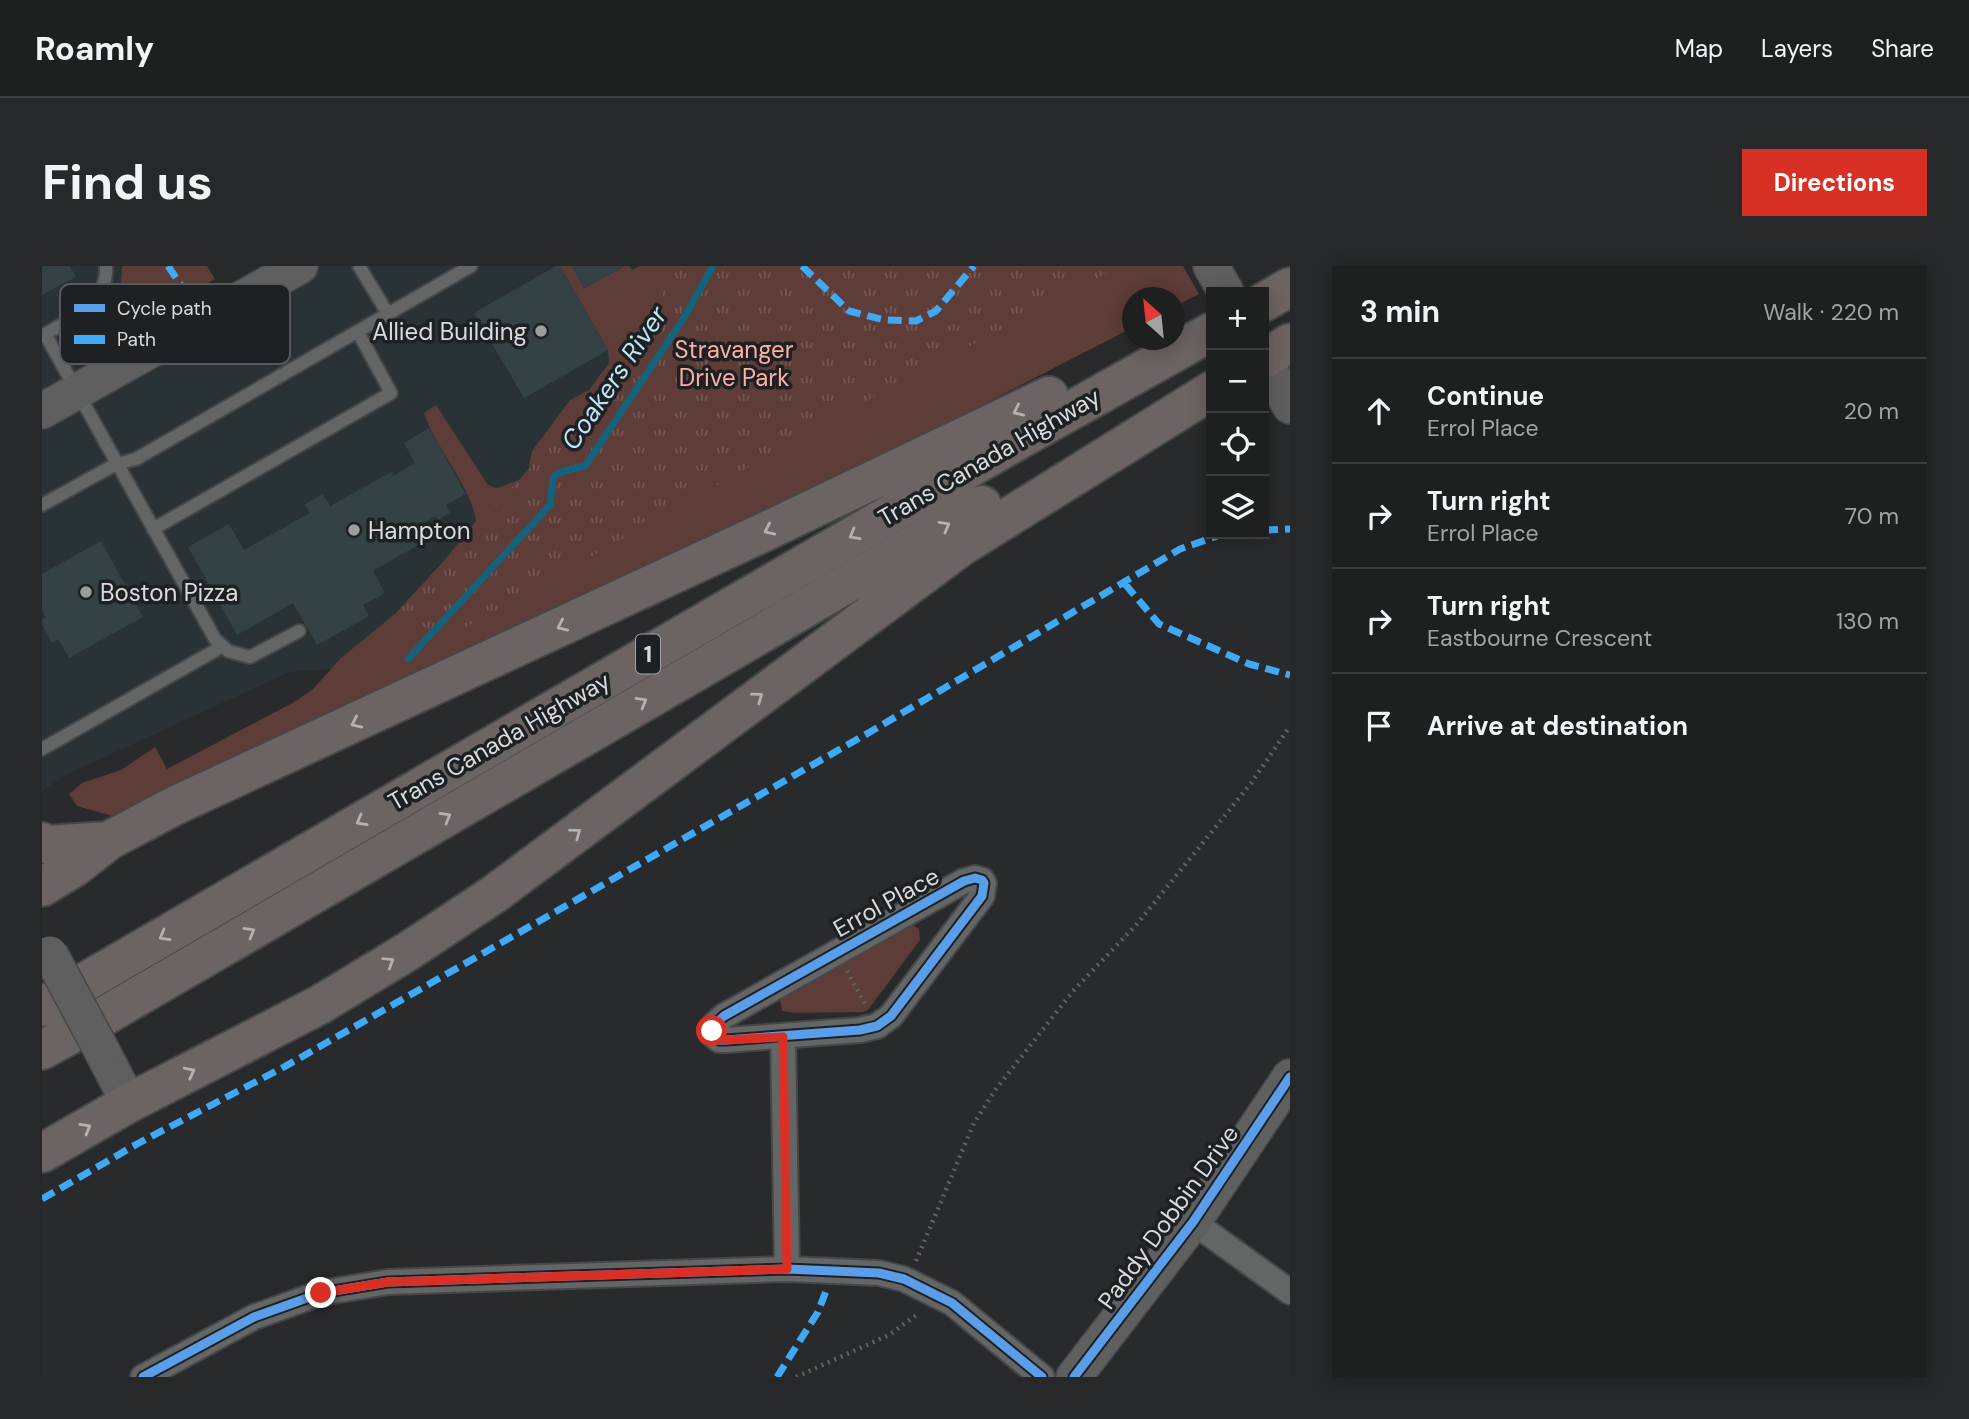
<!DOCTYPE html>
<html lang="en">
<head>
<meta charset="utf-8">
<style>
  body { margin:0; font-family:"DM Sans",sans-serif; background:#262829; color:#f1f3f6 }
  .controls { position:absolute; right:21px; top:21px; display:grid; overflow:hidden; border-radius:0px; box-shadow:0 4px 18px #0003 }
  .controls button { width:63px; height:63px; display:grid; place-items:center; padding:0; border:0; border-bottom:2px solid #3c3e3e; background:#1e2020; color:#f1f3f6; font:35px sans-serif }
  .compass { position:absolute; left:1080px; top:21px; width:63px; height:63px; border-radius:50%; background:#1e2020; box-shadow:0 4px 18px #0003; rotate:333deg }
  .stop { position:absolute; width:21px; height:21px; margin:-16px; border:5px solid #d93025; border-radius:50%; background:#fff }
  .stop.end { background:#d93025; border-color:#fff; box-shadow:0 2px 7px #0008 }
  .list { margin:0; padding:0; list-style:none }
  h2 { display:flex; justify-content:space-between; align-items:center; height:91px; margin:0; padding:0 28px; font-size:30px }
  h2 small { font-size:23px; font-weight:400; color:#a1a3a5 }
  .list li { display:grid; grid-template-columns:46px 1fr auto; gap:21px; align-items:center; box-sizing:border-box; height:105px; padding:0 28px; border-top:2px solid #3c3e3e }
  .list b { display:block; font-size:26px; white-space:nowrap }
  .list p { margin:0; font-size:23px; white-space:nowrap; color:#a1a3a5 }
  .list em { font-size:23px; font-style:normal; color:#a1a3a5 }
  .icon { flex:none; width:38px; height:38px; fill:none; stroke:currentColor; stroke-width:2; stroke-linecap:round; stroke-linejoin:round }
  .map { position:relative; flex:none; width:1248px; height:1111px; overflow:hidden; border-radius:0px }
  header { display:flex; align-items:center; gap:42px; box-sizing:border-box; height:98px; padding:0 35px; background:#1e2020; border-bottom:2px solid #3c3e3e }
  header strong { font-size:33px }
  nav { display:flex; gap:38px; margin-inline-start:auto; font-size:24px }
  .intro { display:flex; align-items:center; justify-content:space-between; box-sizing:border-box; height:168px; padding:0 42px }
  h1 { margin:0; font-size:49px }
  .button { padding:18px 32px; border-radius:0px; background:#d93025; color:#fff; font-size:24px; font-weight:700 }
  main { display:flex; gap:42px; padding:0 42px }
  aside { flex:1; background:#1e2020; border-radius:0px; box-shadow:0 4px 18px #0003 }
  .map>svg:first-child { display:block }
</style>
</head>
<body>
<header>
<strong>Roamly</strong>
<nav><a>Map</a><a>Layers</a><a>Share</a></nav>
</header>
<div class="intro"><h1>Find us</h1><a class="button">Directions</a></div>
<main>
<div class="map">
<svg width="1248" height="1111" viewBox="0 0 1248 1111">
  <defs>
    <pattern id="park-tufts" width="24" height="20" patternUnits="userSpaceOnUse" patternTransform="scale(1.75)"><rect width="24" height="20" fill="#5e3c37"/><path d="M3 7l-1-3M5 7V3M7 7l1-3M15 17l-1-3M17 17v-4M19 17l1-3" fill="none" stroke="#745854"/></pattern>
  </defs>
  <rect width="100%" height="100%" fill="#282a2b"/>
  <path fill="#293336" d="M0 0H88L131 72 258 0H633L583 99 304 402 248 406 26 508 0 525Z"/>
  <path fill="#5e3c37" d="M80 0H165L173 13 53 81 46 83 40 80 34 85C29 68 42 64 53 55 60 49 67 41 72 33 78 23 80 12 80 0Z
    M518 0H530L542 22 583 0H587L590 4 598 0H1141L1157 28 1133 40 1132 32H1090V62L883 168 617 293 546 330 74 551 35 540 27 528 40 517 79 504 113 481 125 503 254 435 271 423 299 392 354 347 402 295 434 255C428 217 394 184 382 147L394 139 446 219 455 222 485 211 490 185 528 134 547 124 567 97 566 84Z
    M865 660H872L877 663 878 674 826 744 820 746 753 747 740 745 738 734 741 730Z"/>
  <path fill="url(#park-tufts)" d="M633 0H1078L807 144 405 372 354 347 583 99Z"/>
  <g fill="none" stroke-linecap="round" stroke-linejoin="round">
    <path stroke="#14627b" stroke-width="7" d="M366 393 508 239 511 212 518 206 543 200 643 50 671 0"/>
  </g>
  <path fill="#344145" d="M0 0H28L34 11 0 29Z
    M514 0H518L566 84 482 132 432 47Z
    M530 0H583L541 22Z
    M387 162 424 228 404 239 408 247 396 254 394 250 382 257 390 271 331 305 343 327 321 339 327 350 275 379 251 337 195 369 146 281 187 258 202 284 268 247 263 238 281 228 288 240 349 206 351 210 373 197 362 177Z
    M59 275 101 351 27 392 16 373 10 377 0 358V354L4 352 0 344V308Z"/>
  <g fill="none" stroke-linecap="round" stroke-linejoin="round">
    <g stroke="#464748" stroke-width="16">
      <path id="lane" d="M317 0 346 48
        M3 68 173 373 186 385 208 391 257 365
        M0 70C29 53 66 39 64 0
        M0 239 74 198 94 193 429 0
        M111 263 349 127 316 66
        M0 483 181 380"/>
    </g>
    <g stroke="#464748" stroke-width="28">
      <path id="street" d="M933 612 940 614 942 617 940 630 849 750 835 760 818 764 684 774H677L669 767 673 758 682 750 922 615Z
        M741 771 745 1003
        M1151 956 1248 1026
        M101 1111 212 1051 279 1027 346 1016 745 1003 837 1007 862 1013 910 1037 1000 1111"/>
    </g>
    <g stroke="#464748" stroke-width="38">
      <path id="secondary" d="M1169 0 1184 26
        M1222 94 1248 140
        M0 145 258 0
        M60 785 87 837
        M1032 1111 1151 956 1248 811"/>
    </g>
    <g stroke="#464748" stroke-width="42">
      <path id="highway" d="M1222 36 1248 21
        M1222 93 1248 77
        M0 576 6 579 66 575
        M0 621 33 601 66 575 132 540 718 268 1007 130
        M0 741 971 177 1169 66
        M0 784 64 749 940 239
        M0 887 87 837 279 738 368 684 451 629 920 280 1169 125"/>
    </g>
    <path stroke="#606263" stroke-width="4.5" stroke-dasharray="2 5" stroke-linecap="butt" d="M805 705 824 740
      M874 995 932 857 954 823 1031 725 1095 658 1210 516 1248 460
      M754 1111 847 1069 877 1047"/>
    <use href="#lane" stroke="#646666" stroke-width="12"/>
    <use href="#street" stroke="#646666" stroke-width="24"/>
    <use href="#secondary" stroke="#605f5f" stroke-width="35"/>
    <use href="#highway" stroke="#6c6463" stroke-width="38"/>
    <g stroke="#464748" stroke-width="38" stroke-linecap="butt">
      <path id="secondary-bridge" d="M8 688 60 785"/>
    </g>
    <use href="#secondary-bridge" stroke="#605f5f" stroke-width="35"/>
    <path stroke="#3fa9f5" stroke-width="7" stroke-dasharray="14 7" stroke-linecap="butt" d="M126 0 147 31
      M760 0 807 45 842 54 874 55 894 45 932 0
      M1222 264 1248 263
      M1083 318 1117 358 1207 398 1248 409
      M0 933 95 878 242 801 828 466 1138 283 1181 268
      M735 1111 776 1046 784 1025"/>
    <g stroke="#1d2123" stroke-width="13">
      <path id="cycleway" d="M933 612 940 614 942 617 940 630 849 750 835 760 818 764 684 774H677L669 767 673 758 682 750 922 615Z
        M101 1111 212 1051 279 1027 346 1016 745 1003 837 1007 862 1013 910 1037 1000 1111
        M1032 1111 1151 956 1248 811"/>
    </g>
    <use href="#cycleway" stroke="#5a9eea" stroke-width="9"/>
  </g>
  <defs><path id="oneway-chevron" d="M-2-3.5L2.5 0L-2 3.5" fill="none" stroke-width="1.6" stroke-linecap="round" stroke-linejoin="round" transform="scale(1.75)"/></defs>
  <g stroke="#b3b2b2">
    <use href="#oneway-chevron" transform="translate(976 145) rotate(155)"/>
    <use href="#oneway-chevron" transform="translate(903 260) rotate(-29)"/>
    <use href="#oneway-chevron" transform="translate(727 264) rotate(155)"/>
    <use href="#oneway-chevron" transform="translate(812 269) rotate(150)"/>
    <use href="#oneway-chevron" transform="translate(520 360) rotate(155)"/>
    <use href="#oneway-chevron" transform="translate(716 431) rotate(-37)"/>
    <use href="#oneway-chevron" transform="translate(600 436) rotate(-30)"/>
    <use href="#oneway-chevron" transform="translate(314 457) rotate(155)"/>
    <use href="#oneway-chevron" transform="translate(404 551) rotate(-30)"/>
    <use href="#oneway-chevron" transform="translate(319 555) rotate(150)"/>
    <use href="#oneway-chevron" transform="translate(534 567) rotate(-37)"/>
    <use href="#oneway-chevron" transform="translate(208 666) rotate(-30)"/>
    <use href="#oneway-chevron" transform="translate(122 670) rotate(150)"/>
    <use href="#oneway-chevron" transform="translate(347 696) rotate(-32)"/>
    <use href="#oneway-chevron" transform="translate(148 806) rotate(-27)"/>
    <use href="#oneway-chevron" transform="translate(44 862) rotate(-30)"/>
  </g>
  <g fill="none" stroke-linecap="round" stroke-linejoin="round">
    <path stroke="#d93025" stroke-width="9" d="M279 1027 346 1016 745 1003 741 771 684 774 673 772 670 765"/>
  </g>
  <g fill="#9b9e9f" stroke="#1d2123" stroke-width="2.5">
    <circle cx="499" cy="65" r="7"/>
    <circle cx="312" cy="264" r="7"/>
    <circle cx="44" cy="326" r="7"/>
  </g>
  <g text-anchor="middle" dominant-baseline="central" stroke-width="7" stroke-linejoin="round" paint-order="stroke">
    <rect fill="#1d2123" stroke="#a1a4a5" stroke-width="2" x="594" y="368.5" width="24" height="39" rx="5"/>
    <g font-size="23" font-weight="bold" fill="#d9dcdd">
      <text x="606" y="388">1</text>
    </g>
    <g font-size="24" fill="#d9dcdd" stroke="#1d2123" text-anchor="start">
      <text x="485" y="65" text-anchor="end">Allied Building</text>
      <text x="326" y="264">Hampton</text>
      <text x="58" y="326">Boston Pizza</text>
    </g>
    <g font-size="24" fill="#fcafa2" stroke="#1d2123">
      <text x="692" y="83">Stravanger<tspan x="692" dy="28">Drive Park</tspan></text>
    </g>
    <g font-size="24" fill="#d9dcdd" stroke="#1d2123">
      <text transform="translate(947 191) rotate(-30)">Trans Canada Highway</text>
      <text transform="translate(457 475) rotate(-30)">Trans Canada Highway</text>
      <text transform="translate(844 636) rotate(-29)">Errol Place</text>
      <text transform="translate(1126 951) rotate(-54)">Paddy Dobbin Drive</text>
    </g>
    <g font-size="26" font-style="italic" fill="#bfe6f7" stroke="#1d2123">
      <text transform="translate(572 112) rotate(-56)">Coakers River</text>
    </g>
  </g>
  <rect x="18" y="18" width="230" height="80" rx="10" fill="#1d2123" stroke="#55595b" stroke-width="2"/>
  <rect x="32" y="38" width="31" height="8" fill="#5a9eea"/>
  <rect x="32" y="69" width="31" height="9" fill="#3fa9f5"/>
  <g font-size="19" fill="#d9dcdd">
    <text x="75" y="49">Cycle path</text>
    <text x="75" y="80">Path</text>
  </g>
</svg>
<div class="controls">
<button>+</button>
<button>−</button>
<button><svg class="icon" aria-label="locate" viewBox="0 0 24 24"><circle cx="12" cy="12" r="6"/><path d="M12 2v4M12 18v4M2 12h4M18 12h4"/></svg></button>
<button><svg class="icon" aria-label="layers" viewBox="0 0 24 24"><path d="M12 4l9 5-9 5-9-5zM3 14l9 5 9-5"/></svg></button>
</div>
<svg class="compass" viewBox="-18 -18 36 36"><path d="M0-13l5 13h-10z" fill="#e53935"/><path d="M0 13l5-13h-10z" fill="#a1a3a5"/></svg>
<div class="stop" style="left:670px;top:765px"></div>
<div class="stop end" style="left:279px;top:1027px"></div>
</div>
<aside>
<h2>3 min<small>Walk · 220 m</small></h2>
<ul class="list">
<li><svg class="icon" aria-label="ahead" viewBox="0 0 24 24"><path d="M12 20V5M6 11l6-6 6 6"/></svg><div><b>Continue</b><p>Errol Place</p></div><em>20 m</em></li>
<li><svg class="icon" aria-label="right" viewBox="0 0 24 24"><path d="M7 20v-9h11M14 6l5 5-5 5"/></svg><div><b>Turn right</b><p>Errol Place</p></div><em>70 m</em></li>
<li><svg class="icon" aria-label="right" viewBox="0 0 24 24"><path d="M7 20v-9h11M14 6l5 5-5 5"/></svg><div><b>Turn right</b><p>Eastbourne Crescent</p></div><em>130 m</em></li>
<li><svg class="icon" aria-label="arrive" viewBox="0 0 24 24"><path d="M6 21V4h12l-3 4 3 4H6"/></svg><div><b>Arrive at destination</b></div></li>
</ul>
</aside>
</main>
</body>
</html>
